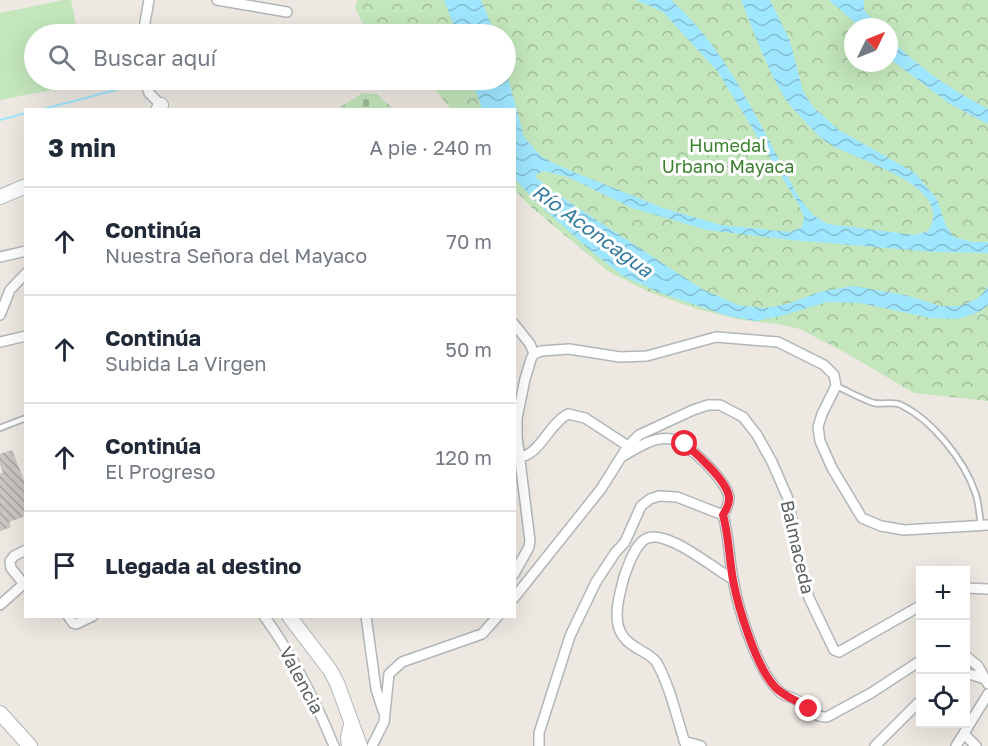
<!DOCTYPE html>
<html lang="es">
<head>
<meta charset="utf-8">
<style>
  body { margin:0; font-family:"Golos Text",sans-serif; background:#f6f6f7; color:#1f2937 }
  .controls { position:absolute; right:18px; bottom:18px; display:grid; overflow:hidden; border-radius:0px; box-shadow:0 6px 24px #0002 }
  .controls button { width:54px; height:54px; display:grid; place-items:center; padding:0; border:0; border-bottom:2px solid #e0e1e3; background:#fff; color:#1f2937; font:30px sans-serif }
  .compass { position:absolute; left:844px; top:18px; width:54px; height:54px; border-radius:50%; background:#fff; box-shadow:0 6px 24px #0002; rotate:47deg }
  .stop { position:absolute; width:18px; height:18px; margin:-14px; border:4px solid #ed273a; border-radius:50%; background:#fff }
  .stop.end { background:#ed273a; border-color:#fff; box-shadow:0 2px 6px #0008 }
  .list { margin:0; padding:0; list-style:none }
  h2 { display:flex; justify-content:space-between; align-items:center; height:78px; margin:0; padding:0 24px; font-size:26px }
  h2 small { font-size:20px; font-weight:400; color:#747a83 }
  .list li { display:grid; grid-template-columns:39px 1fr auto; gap:18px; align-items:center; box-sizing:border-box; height:108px; padding:0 24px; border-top:2px solid #e0e1e3 }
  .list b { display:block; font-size:22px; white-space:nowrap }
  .list p { margin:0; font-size:20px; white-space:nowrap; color:#747a83 }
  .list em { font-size:20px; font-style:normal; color:#747a83 }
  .icon { flex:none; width:33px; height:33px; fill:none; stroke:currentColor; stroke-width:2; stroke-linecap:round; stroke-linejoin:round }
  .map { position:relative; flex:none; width:988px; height:746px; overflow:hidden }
  .search { position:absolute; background:#fff; box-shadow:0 6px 24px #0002; left:24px; top:24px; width:492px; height:66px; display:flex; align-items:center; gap:15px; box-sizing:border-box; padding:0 21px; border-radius:33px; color:#747a83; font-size:22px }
  .panel { position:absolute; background:#fff; box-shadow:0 6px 24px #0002; left:24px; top:108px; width:492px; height:510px; border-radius:0px }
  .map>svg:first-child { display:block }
</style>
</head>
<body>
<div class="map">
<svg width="988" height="746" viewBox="0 0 988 746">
  <defs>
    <pattern id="cemetery-stones" width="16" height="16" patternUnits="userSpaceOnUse" patternTransform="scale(1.5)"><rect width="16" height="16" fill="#c3e6bc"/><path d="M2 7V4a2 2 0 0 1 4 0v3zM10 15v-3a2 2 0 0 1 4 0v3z" fill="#a1be9c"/></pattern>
    <pattern id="park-crowns" width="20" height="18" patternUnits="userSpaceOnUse" patternTransform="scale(1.5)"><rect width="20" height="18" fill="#c3e6bc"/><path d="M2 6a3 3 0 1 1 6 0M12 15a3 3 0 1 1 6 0" fill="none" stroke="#a1be9c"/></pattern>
    <pattern id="water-waves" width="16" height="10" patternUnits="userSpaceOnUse" patternTransform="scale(1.5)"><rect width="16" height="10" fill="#9fe6ff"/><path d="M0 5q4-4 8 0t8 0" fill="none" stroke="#85bed2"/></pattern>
    <pattern id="building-back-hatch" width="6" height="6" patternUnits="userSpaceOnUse" patternTransform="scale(1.5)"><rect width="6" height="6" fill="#cac5c0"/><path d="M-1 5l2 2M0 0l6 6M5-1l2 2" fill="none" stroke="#a7a39f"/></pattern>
  </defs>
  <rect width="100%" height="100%" fill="#ede8e1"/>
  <path fill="url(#cemetery-stones)" d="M363 93 377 94 393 109H337Z"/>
  <path fill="url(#park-crowns)" fill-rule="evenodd" d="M358 0H988V401L914 393 846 353 800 329 777 324 742 320 697 309 649 292 609 272 531 207 515 190 514 110 451 109 427 80H506V34H372L362 23 355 7ZM853 27H889V63H853Z"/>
  <path fill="#c3e6bc" d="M64 0H71L78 34H34V80H87L88 83 0 100V13Z"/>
  <path fill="url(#water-waves)" d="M444 0H481L495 34H457Z
    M636 0H671C730 52 761 128 798 196L813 215 828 224 915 235 928 231C958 185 852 159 828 143 816 135 805 121 795 111 773 88 754 31 741 0H770L790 41 803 91 813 107 839 130 915 173 937 199 946 226 954 237 972 242H988V253L934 252 792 240 707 230 632 208 568 177 543 171 536 175V178L554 192 702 289 738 305 764 308 788 304 819 292 853 286 905 295 940 306H960L977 299 988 287V305L979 312 958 319 931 318 860 303 827 302 781 316 756 321 728 316 663 294 623 276 591 251 534 200 515 179 514 110 482 109 472 80H506V70L524 137 541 156 559 166 663 208 721 225 790 232 802 227 804 217 799 205 718 72 663 12Z
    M829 0H864V10L880 27H860Z
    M889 37C917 67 952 90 988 109V124L950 104 894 62 889 56Z"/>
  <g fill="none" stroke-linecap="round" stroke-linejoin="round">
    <path stroke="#9fe6ff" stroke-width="2" d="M40 110 142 83
      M0 120 26 113"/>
  </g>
  <path fill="url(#building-back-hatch)" d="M12 450 26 485V516L9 522 11 527 0 531V473H3L0 465V454Z"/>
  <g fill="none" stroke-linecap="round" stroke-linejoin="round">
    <g stroke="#b2b6b9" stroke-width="8">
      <path id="lane" d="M836 386C848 391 861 399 874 403 883 405 894 401 901 405 932 420 964 460 975 492 979 502 979 514 981 524
        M0 428 26 418"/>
    </g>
    <g stroke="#b2b6b9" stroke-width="12">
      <path id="street" d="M217 0 287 12
        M143 34 149 0
        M145 80 149 93 161 105
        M0 257 26 251
        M0 315 10 290 26 273
        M514 324 530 344 534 354 531 359 525 379 517 418V437L530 541 529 547 514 574
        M0 342 26 336
        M534 354 541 351 569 349 620 357 647 356 716 337 778 342 824 365 834 375 836 386 822 414 818 427 820 441 832 468 862 518 881 526 904 530 988 525
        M623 456C637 448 654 436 671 439 687 441 728 482 729 498 729 505 726 510 723 515
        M517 457C539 458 548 424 568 414L585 418 628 446
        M23 583 11 568 10 561 14 556 26 550
        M966 588 988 589
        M514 598 601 489 628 446 639 435 693 410 708 405H720L743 417 757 435 772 462 789 501 798 560 809 598 834 650 839 652 920 606
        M0 605 26 582
        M68 616 73 623 76 624 93 616
        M264 616C294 657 315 700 334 746
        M366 616 376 689 383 711
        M966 656 978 666 988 684
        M966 673 985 679
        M964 734 976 746
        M684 741 701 746
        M372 746 384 722 389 674 402 662 482 634 498 616
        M539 746V733L570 636 596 582 615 553 625 542 641 506 650 499 659 496 677 497 723 515C729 536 729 558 733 579 738 609 757 672 780 692 785 697 794 697 800 702 810 708 814 718 827 717L871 693 920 661
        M686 746C677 719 671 689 657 663 650 651 628 649 620 631 613 615 620 593 624 577 628 566 634 547 644 540 663 525 715 570 733 579
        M875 746 920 701
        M956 746 988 694"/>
    </g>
    <g stroke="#b1b6b9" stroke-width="16">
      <path id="secondary" d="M158 110 161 105
        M0 197 26 186
        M289 616 330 670 337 683 360 746
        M0 713 30 746
        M349 746 348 738 351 724"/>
    </g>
    <use href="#lane" stroke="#fff" stroke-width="4.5"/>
    <use href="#street" stroke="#fff" stroke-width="9"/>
    <use href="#secondary" stroke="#fff" stroke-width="14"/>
  </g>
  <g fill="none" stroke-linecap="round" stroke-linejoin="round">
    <path stroke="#ed273a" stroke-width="8" d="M685 444C697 454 727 481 729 497 730 504 726 510 723 515 729 536 729 558 733 580 738 607 756 667 775 687 784 697 798 700 809 709"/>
  </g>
  <g text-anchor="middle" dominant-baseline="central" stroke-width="6" stroke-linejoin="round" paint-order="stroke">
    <g font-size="18" fill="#3c8231" stroke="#fff">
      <text x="728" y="145">Humedal<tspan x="728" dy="21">Urbano Mayaca</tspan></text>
    </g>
    <g font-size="18" fill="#5a5f62" stroke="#fff">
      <text transform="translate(798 547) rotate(77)">Balmaceda</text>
      <text transform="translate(302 680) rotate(62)">Valencia</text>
    </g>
    <g font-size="20" font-style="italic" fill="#367ca1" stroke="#fff">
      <text transform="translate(593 230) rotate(36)">Río Aconcagua</text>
    </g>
  </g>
</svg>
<div class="controls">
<button>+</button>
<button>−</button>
<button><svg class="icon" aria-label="locate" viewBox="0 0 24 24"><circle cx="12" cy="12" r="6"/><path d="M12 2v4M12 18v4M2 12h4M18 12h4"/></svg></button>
</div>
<svg class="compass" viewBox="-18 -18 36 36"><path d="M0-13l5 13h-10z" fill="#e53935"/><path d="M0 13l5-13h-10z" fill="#747a83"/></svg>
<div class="stop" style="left:685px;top:444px"></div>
<div class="stop end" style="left:809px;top:709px"></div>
<div class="search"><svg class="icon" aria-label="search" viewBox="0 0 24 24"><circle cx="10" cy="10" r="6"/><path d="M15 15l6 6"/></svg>Buscar aquí</div>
<section class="panel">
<h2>3 min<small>A pie · 240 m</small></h2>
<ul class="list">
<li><svg class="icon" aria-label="ahead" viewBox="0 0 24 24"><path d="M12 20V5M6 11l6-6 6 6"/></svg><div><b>Continúa</b><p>Nuestra Señora del Mayaco</p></div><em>70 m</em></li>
<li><svg class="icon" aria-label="ahead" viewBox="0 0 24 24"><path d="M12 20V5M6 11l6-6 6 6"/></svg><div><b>Continúa</b><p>Subida La Virgen</p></div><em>50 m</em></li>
<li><svg class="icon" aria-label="ahead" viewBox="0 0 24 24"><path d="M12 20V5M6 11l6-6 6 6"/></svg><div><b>Continúa</b><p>El Progreso</p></div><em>120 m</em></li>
<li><svg class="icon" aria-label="arrive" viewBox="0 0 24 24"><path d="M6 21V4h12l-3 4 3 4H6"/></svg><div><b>Llegada al destino</b></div></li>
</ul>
</section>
</div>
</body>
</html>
